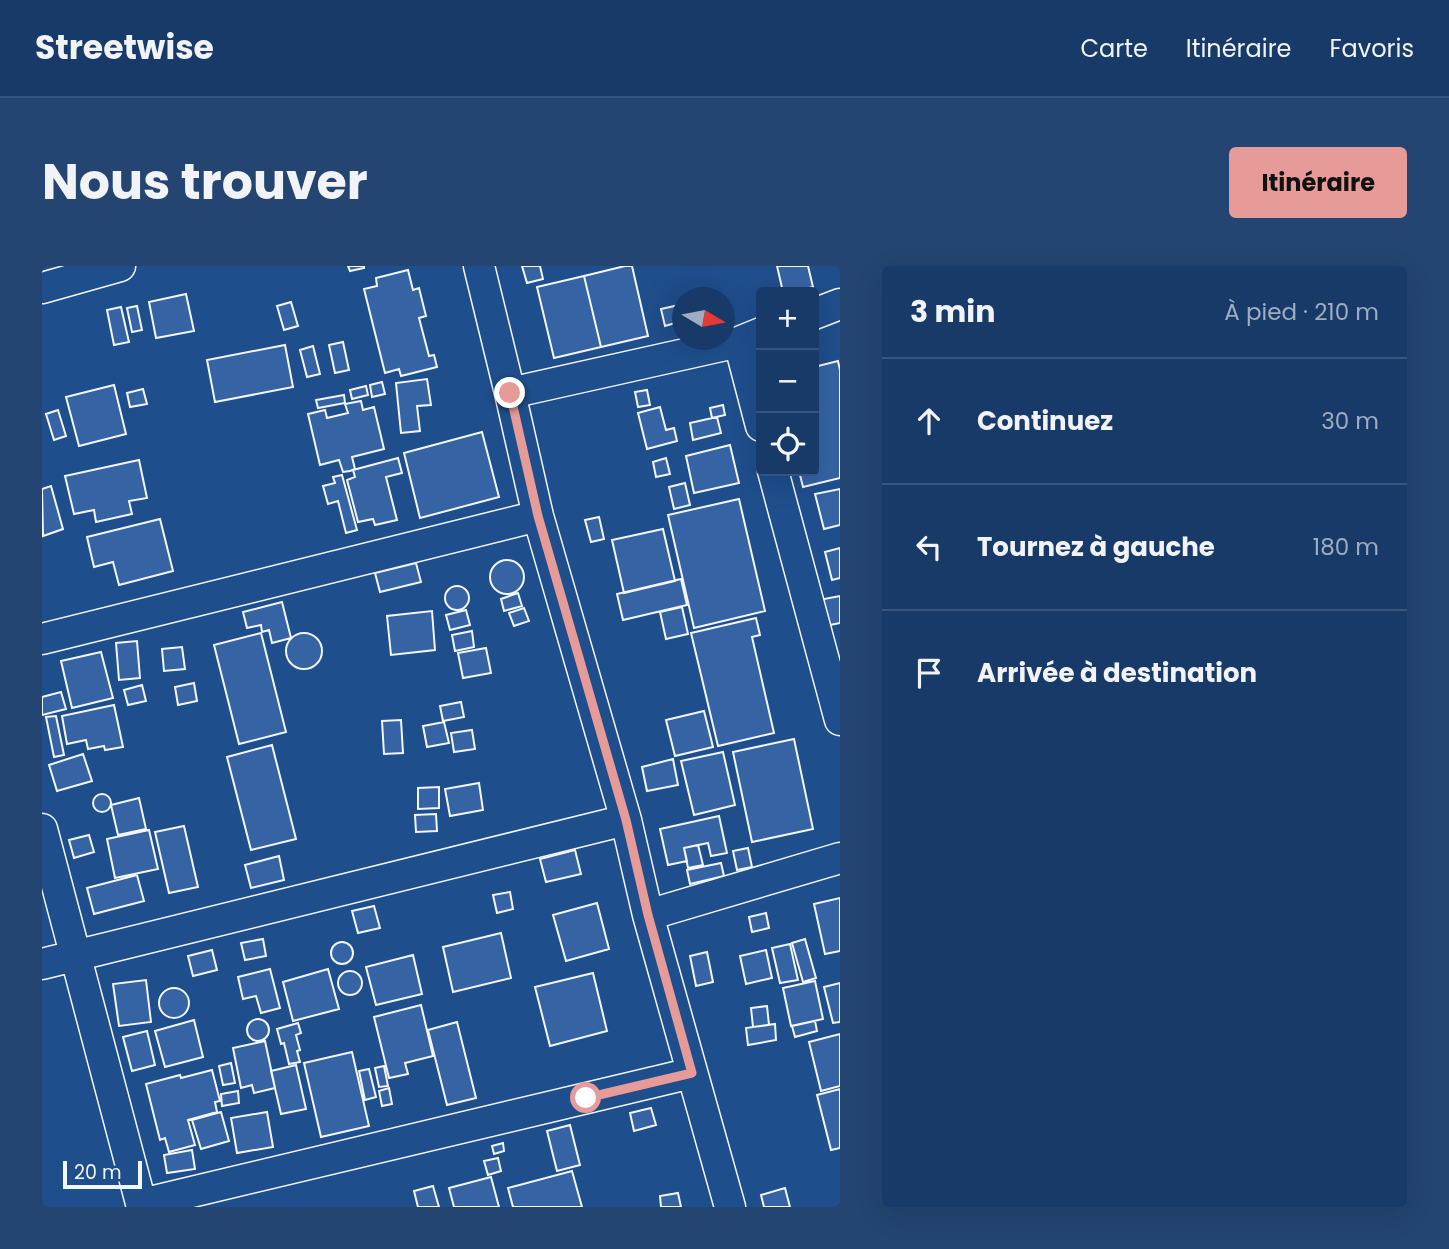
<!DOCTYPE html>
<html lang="fr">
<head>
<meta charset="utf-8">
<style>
  body { margin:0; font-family:Poppins,sans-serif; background:#244571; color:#f1f3f6 }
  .controls { position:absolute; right:21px; top:21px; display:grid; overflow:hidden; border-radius:7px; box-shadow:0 7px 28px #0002 }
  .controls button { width:63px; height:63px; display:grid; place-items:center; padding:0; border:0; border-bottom:2px solid #36547d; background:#173a69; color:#f1f3f6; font:35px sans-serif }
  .compass { position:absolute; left:630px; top:21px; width:63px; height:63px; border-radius:50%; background:#173a69; box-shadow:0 7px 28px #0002; rotate:100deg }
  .scale { position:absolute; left:21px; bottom:18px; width:79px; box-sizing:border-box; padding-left:7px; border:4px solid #f2f6ff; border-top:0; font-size:19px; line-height:24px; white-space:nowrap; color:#f2f6ff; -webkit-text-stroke:5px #1f4e8c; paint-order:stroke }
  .stop { position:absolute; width:21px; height:21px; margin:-16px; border:5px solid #e69b98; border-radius:50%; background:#fff }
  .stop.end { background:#e69b98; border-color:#fff; box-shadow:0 2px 7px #0008 }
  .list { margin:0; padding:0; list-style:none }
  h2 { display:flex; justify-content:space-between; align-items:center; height:91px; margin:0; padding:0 28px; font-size:30px }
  h2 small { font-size:23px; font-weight:400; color:#9eadc0 }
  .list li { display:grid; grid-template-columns:46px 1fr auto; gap:21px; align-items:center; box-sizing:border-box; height:126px; padding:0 28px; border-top:2px solid #36547d }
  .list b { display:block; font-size:26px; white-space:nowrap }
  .list em { font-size:23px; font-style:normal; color:#9eadc0 }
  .icon { flex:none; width:38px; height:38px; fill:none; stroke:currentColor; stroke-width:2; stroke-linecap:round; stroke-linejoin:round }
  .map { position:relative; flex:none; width:798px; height:941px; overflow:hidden; border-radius:7px }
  header { display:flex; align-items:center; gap:42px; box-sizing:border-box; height:98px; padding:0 35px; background:#173a69; border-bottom:2px solid #36547d }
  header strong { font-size:33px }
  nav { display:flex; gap:38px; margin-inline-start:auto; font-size:24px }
  .intro { display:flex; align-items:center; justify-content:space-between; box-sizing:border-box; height:168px; padding:0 42px }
  h1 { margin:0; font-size:49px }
  .button { padding:18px 32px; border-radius:7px; background:#e69b98; color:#111; font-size:24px; font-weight:700 }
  main { display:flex; gap:42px; padding:0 42px }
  aside { flex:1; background:#173a69; border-radius:7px; box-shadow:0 7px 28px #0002 }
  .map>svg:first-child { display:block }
</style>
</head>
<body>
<header>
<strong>Streetwise</strong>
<nav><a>Carte</a><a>Itinéraire</a><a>Favoris</a></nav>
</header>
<div class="intro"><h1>Nous trouver</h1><a class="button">Itinéraire</a></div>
<main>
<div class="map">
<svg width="798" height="941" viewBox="0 0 798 941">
  <rect width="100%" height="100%" fill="#1f4e8c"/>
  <path fill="#3563a3" stroke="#f2f6ff" stroke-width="2" d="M306 0H322V2L308 5Z
    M480 0H498L501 13 485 17Z
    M583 0H590L606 70 559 81 542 10Z
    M735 0H766L771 21 750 26H741Z
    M366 4 371 24 377 22 384 50 377 52 387 90 392 89 395 101 359 110 357 103 343 107 322 23 335 20 334 12Z
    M542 10 559 81 512 92 495 21Z
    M144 28 152 65 114 72 107 36Z
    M249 36 256 60 242 64 235 40Z
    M637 39 640 55 623 60 619 43Z
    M95 40 100 64 90 66 85 42Z
    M79 41 87 76 72 79 65 44Z
    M301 76 307 104 293 107 287 79Z
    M243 79 251 121 173 136 165 94Z
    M271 80 278 108 265 111 258 84Z
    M796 95 798 104V212L761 221 757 205H772V101Z
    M385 113 389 139 375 140 378 165 359 167 354 117Z
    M340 116 343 128 330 131 328 119Z
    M72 119 84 168 37 180 24 131Z
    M324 120 326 129 310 133 308 124Z
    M101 123 105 138 88 141 85 127Z
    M605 124 608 139 596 141 593 126Z
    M302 129 303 137 276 142 274 134Z
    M319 135 321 144 332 141 342 183 310 191 313 203 308 205 301 206 297 194 278 199 266 148 283 144 285 152 306 147 303 138Z
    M681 139 683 149 670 152 668 142Z
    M618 141 624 164 632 162 635 175 605 183 596 147Z
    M16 144 24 170 12 174 4 148Z
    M675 151 679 167 651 174 648 157Z
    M440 166 457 231 378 252 362 187Z
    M688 179 697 217 652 227 644 190Z
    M356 192 360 207 344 211 355 254 333 259 331 253 316 256 305 214 313 211 311 204Z
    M624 192 628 208 614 211 611 196Z
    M97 194 105 232 87 235 90 248 54 256 52 244 32 248 23 210Z
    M300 209 315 264 304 267 296 235 286 238 281 220 293 217 291 211Z
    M643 217 648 239 632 243 627 221Z
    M9 220 21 263 1 270 0 223Z
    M798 223V259L782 263 773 228Z
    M697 233 723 345 652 362 626 249Z
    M557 251 562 273 549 276 543 254Z
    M118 253 131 305 77 319 71 296 52 301 45 271Z
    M621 263 633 315 582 327 570 274Z
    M798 282V312L790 314 783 286Z
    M448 311a17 17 0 1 1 34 0a17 17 0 1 1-34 0Z
    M374 297 379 316 338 326 333 307Z
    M639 313 645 339 581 354 575 328Z
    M403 332a12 12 0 1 1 24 0a12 12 0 1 1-24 0Z
    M476 327 480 340 462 345 459 333Z
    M798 330V357L783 360 777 334Z
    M240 336 249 372 230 377 227 364 220 366 219 359 205 362 201 346Z
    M640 341 646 368 624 373 618 346Z
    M482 342 487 355 472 360 467 347Z
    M424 344 428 359 408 364 404 349Z
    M390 345 393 384 349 389 345 350Z
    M714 352 718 369 710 371 732 467 676 480 649 367Z
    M430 365 432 381 413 385 410 369Z
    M244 385a18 18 0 1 1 36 0a18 18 0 1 1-36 0Z
    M219 367 244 466 197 478 172 379Z
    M95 375 98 412 77 414 74 377Z
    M140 381 143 403 122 405 120 383Z
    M444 382 449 407 421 412 416 387Z
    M59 386 71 432 30 442 19 395Z
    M152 417 155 435 136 439 133 421Z
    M100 419 104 435 86 439 82 424Z
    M19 426 24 443 0 449V431Z
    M419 436 422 451 401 455 398 440Z
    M72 439 81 481 63 484 62 480 46 483 44 474 25 478 20 450Z
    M662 445 671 481 633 490 624 454Z
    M14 450 22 489 12 491 4 451Z
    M359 454 361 487 342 488 340 455Z
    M402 456 407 477 385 481 381 460Z
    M430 464 433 483 412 486 409 467Z
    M752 473 771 563 710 576 691 486Z
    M230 479 254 573 209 584 185 491Z
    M681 486 693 539 652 549 639 495Z
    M41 488 50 515 15 525 7 499Z
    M631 493 636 519 605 525 600 501Z
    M437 517 441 544 408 550 403 523Z
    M397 521V542L376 543V522Z
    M51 537a9 9 0 1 1 18 0a9 9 0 1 1-18 0Z
    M97 532 104 563 76 569 69 539Z
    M394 548 395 565 374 566 373 549Z
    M677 550 685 587 669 590 666 577 642 582 645 595 626 599 618 563Z
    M142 560 156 621 127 627 113 566Z
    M107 564 116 603 73 612 65 573Z
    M47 569 52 586 32 592 27 574Z
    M656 579 661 599 646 602 642 582Z
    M706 582 710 601 695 604 691 585Z
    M533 584 539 608 504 616 498 593Z
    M237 590 242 614 209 622 203 599Z
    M679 597 682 610 648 618 645 604Z
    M95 609 102 635 52 648 45 622Z
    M468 626 471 643 455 647 451 629Z
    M798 632V685L783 688 772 638Z
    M555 637 567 683 524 695 511 649Z
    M332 640 338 662 316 667 310 645Z
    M724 647 727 662 710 666 707 651Z
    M459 667 469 712 411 726 401 681Z
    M221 673 224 690 203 694 199 677Z
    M763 673 774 712 761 716 750 677Z
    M289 687a11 11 0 1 1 22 0a11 11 0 1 1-22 0Z
    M748 678 756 714 738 717 730 682Z
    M170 684 175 704 151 710 146 690Z
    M724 684 730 712 704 718 698 690Z
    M665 686 671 716 654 720 648 690Z
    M371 689 380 728 334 739 324 701Z
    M228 703 238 742 219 747 214 730 201 733 196 711Z
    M286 703 297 743 251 755 241 716Z
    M296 717a12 12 0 1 1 24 0a12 12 0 1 1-24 0Z
    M551 707 565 765 508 780 493 721Z
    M104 714 109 756 77 760 71 718Z
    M773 715 781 753 749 760 741 722Z
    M798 717V756L791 757 782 721Z
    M117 737a15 15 0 1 1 30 0a15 15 0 1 1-30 0Z
    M379 739 391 790 363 797 366 808 347 812 332 751Z
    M725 740 727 759 711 761 709 742Z
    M205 764a11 11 0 1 1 22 0a11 11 0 1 1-22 0Z
    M152 754 161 791 123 801 113 765Z
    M773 755 775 765 753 771 750 760Z
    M415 756 434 832 405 839 386 764Z
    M256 757 259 767 254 769 258 784 255 785 258 796 247 798 242 777 239 778 235 763Z
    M733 758 734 774 706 779 704 762Z
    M105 765 113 799 90 805 81 771Z
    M798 768V820L779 825 767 776Z
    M223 775 233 822 212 827 210 819 199 822 191 782Z
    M310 786 327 860 279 871 262 797Z
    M189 797 193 817 181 819 177 800Z
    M254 799 264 843 239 848 229 805Z
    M342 800 346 820 337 821 333 802Z
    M327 803 334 831 323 834 317 805Z
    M170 804 178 835 173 836 175 846 146 854 153 879 127 886 123 872 118 874 104 818 138 809 139 812Z
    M347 822 350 838 340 840 337 825Z
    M798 823V882L789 884 775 829Z
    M196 825 197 837 180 840 179 828Z
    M609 842 614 859 592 865 588 847Z
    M179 846 187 875 159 883 150 854Z
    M225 846 231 881 195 887 189 852Z
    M528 859 538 899 515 905 505 865Z
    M461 877 462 885 452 888 450 880Z
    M150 884 153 903 125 907 122 889Z
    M456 892 459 905 446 909 442 895Z
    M530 905 540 941H471L466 922Z
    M449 911 457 941H412L407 922Z
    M391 920 397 941H376L372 925Z
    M743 922 748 941H722L719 929Z
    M636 927 639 941H619L618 930Z"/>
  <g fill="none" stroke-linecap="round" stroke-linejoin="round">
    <g stroke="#f2f6ff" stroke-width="33">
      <path id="minor" d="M437 0 468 127 496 250 584 554 606 649 688 941
        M0 22 78 0
        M772 48 798 38
        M697 76 719 160
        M468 127 697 76 719 67
        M731 205 798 454
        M0 373 496 250
        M0 563 100 941
        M606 649 798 592
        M0 698 584 554
        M99 938 650 807"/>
    </g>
    <use href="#minor" stroke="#1f4e8c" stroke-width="30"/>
  </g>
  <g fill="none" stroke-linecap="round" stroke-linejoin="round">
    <path stroke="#e69b98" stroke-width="9" d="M468 127 496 250 584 554 606 649 650 807 544 832"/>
  </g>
</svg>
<div class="controls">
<button>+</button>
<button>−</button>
<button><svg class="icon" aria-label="locate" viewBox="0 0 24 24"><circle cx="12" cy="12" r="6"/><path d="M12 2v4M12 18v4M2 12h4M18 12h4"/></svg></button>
</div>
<svg class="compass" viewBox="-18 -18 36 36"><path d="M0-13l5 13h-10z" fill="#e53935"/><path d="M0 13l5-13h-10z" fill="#9eadc0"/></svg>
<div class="scale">20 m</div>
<div class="stop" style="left:544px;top:832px"></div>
<div class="stop end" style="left:468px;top:127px"></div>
</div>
<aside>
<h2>3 min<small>À pied · 210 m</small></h2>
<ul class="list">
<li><svg class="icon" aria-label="ahead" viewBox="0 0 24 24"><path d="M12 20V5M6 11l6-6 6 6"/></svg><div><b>Continuez</b></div><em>30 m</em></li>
<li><svg class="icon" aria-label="left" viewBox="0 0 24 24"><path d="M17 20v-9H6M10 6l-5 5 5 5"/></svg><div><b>Tournez à gauche</b></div><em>180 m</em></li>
<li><svg class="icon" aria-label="arrive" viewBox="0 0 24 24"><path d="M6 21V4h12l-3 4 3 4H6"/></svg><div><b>Arrivée à destination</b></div></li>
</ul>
</aside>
</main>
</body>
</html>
